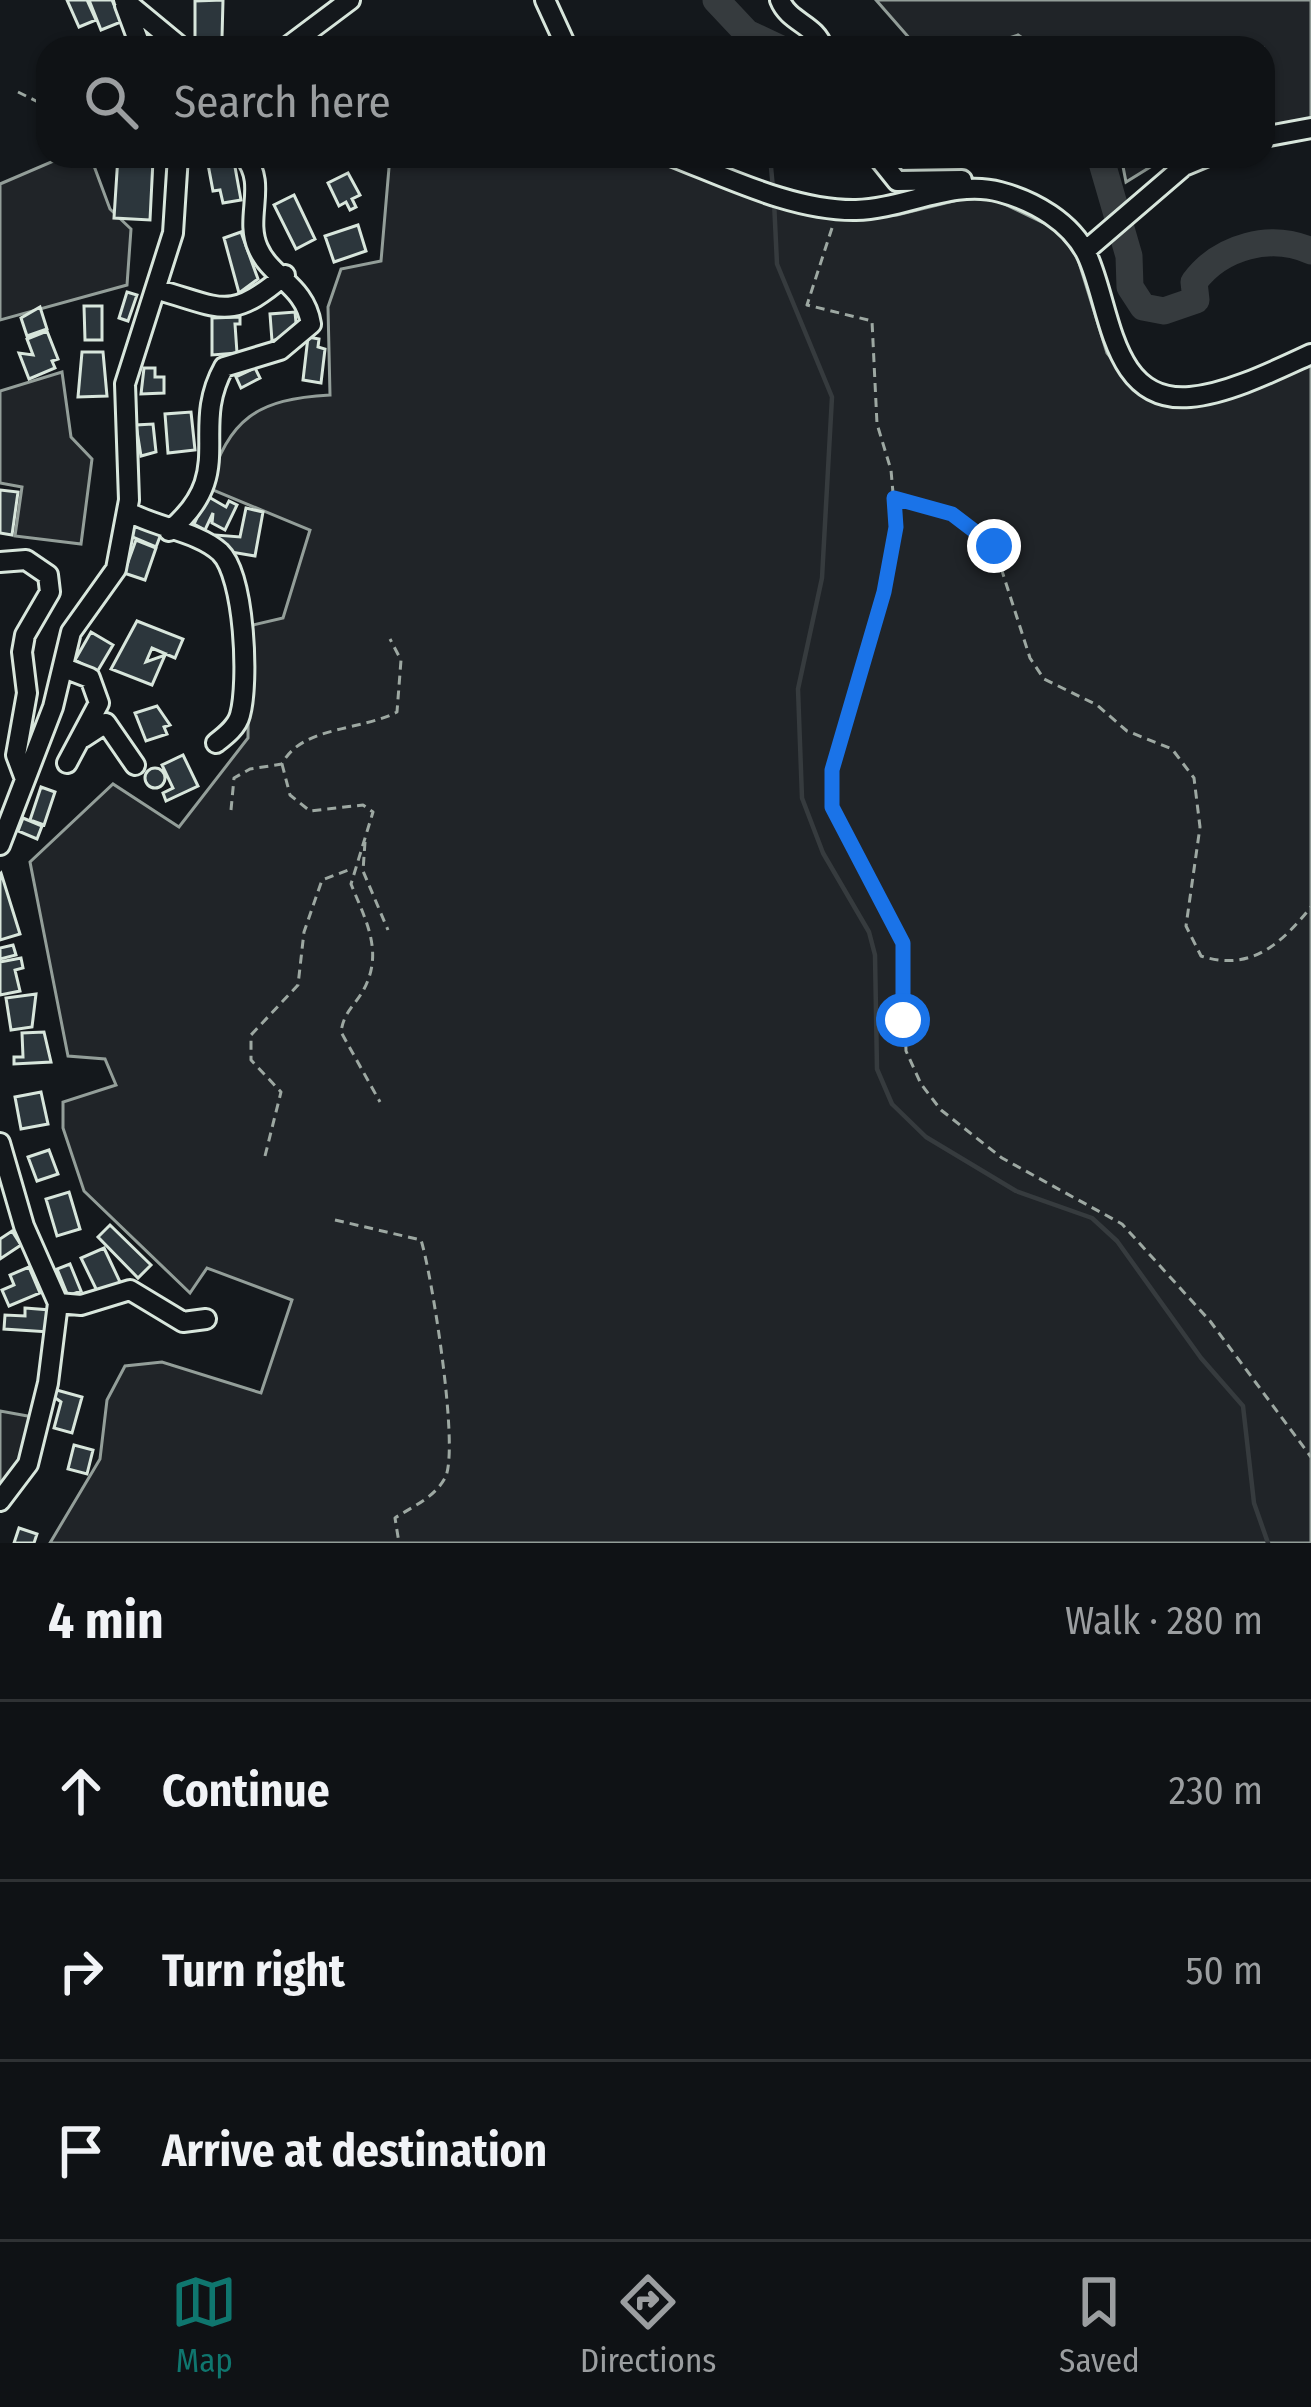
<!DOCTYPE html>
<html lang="en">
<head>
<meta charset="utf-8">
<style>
  body { margin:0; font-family:"Fira Sans Condensed",sans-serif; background:#181b1e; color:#f1f3f6 }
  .stop { position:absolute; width:36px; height:36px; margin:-27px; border:9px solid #1a73e8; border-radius:50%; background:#fff }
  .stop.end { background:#1a73e8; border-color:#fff; box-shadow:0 3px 12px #0008 }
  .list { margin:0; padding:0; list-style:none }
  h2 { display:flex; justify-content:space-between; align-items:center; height:156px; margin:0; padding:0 48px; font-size:51px }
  h2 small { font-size:39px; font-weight:400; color:#9b9ea0 }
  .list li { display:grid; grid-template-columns:78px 1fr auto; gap:36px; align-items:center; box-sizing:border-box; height:180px; padding:0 48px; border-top:3px solid #2f3234 }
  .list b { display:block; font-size:45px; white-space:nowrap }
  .list em { font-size:39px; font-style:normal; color:#9b9ea0 }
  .icon { flex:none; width:66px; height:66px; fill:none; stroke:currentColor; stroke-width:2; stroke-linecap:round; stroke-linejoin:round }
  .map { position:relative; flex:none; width:1311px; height:1543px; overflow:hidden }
  .search { position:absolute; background:#0f1215; box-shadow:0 3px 9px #0004; left:36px; right:36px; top:36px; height:132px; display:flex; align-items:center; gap:30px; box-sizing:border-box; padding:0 42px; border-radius:36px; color:#9b9ea0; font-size:45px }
  .sheet { height:696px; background:#0f1215 }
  nav { display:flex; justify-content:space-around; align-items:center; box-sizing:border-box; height:168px; border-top:3px solid #2f3234; background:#0f1215; font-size:33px; color:#9b9ea0 }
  nav a { display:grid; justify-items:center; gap:6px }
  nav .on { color:#0f766e }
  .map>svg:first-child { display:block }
</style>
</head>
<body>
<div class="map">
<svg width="1311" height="1543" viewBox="0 0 1311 1543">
  <rect width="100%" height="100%" fill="#14181c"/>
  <path fill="#202428" stroke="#939e99" stroke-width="3" d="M876 0H1311V118L1263 128V48H1037L1018 35 978 48H918Z
    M65 156 94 166 110 209 131 229 127 285 0 320V184Z
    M390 156H649L735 191 828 218 897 215 970 197 996 200 1056 229 1077 256 1107 353 1141 395 1191 407 1311 365V1543H50L100 1459 107 1400 125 1366 162 1362 261 1393 292 1300 207 1268 190 1293 84 1191 63 1128V1102L116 1085 105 1059 68 1056 30 862 113 784 179 827 248 738 249 626 283 618 310 530 208 488C229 418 257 399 330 395L328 307 341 269 381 261Z
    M1121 156H1168L1126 182Z
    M62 372 71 437 92 459 81 544 15 536 22 487 0 483V391Z
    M0 1411 33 1417 20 1460 0 1487Z"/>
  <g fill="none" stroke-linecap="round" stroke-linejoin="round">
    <path stroke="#363b3e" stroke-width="4.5" d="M761 48 763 40
      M770 156 773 189
      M774 201 777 264 832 397 822 578 798 689 802 798 823 853 869 932 875 955 877 1069 892 1104 926 1137 1016 1191 1092 1218 1117 1241 1201 1358 1243 1406 1254 1503 1268 1543"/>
    <path stroke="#363b3e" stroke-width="27" d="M716 0 747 33 779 48
      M1100 156 1129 256 1130 287 1143 307 1164 311 1196 300 1194 282C1221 246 1271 233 1311 251"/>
  </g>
  <path fill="#2c363c" stroke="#d8e6dc" stroke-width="3" d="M67 0H87L96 20 79 27Z
    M89 0H112L121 22 101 30Z
    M223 0 222 38H195V1Z
    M118 156 153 160 150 220 114 218Z
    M233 156 241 200 223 203 220 190 213 191 207 159Z
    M348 173 360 195 352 199 356 207 350 210 346 202 339 206 328 183Z
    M294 195 315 239 296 249 274 205Z
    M358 225 366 251 334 262 325 236Z
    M241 232 258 279 239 293 224 238Z
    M127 292 137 295 128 321 119 318Z
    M84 306H102V340H85Z
    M40 307 47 329 27 336 21 318Z
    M295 312 297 333 272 341 270 314Z
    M240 317V324H235L237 353 212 355V318Z
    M47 331 58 359 52 361 55 368 29 379 19 353 33 355 27 339Z
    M308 337 319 339 318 347 325 349 321 383 303 380Z
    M82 352H103L107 396 78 397Z
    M144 368H155V377H164V393L141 394Z
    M255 368 260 378 241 388 236 377Z
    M191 412 195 450 168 453 165 414Z
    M153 424 156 452 141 456 136 425Z
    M0 490 18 492 12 535 0 533Z
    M207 496 226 507 229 501 237 505 225 530 212 523 213 513 205 530 194 524Z
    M246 508 263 512 255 556 225 551 223 543 215 541 216 535 240 537Z
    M135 524 161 534 156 547 130 536Z
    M136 540 156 548 145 580 124 573Z
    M137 621 183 639 175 658 152 648 146 662 165 655 152 685 111 669Z
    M91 632 113 645 97 672 75 660Z
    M157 706 170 725 164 727 167 734 146 741 135 713Z
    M183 755 198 786 166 801 163 793 173 788 162 765Z
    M145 778a10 10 0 1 1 20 0a10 10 0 1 1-20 0Z
    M41 787 55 792 44 825 30 820Z
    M23 818 42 826 37 839 18 831Z
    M1 873 20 934 0 940V874Z
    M13 945 16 955 0 959V948Z
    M21 958 23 968 15 970 20 991 0 995V962Z
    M36 994 32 1027 11 1030 6 998Z
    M44 1032 51 1062 14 1064V1057H23L22 1033Z
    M41 1092 48 1124 21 1129 15 1097Z
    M49 1150 58 1174 37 1181 28 1157Z
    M69 1192 80 1229 57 1236 46 1199Z
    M110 1225 151 1265 138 1278 98 1237Z
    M12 1231 21 1245 0 1259V1239Z
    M104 1248 121 1284 99 1295 81 1258Z
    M70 1264 81 1291 68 1296 57 1269Z
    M29 1267 40 1293 9 1306 2 1290 14 1285 10 1275Z
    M25 1308 50 1310 49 1332 4 1329 5 1315 25 1316Z
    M53 1389 82 1397 72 1433 54 1428 61 1402 51 1395Z
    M74 1445 93 1450 87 1474 68 1469Z
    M19 1528 37 1534 34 1543H14Z"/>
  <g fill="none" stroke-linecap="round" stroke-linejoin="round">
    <g stroke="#d8e6dc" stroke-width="24">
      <path id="minor" d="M124 0 182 48
        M545 0 567 48
        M780 0C789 23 816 24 823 48
        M125 5 141 48
        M286 48 350 0
        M1263 137 1311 128
        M671 156C728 178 794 211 856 210 904 209 953 179 1000 192 1034 201 1071 222 1087 255 1111 306 1110 404 1190 397 1228 394 1276 370 1311 354
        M877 156 897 181 962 180
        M1085 251 1184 166 1208 156
        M158 290C221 307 229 323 285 275
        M127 511C156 528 197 531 220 552 245 576 249 683 240 715 237 727 225 736 216 743
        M169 531C239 472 188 432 224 367L280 350 311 324C305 285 271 278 258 248 244 217 268 184 244 156
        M0 562 26 560 48 575 50 592 25 635 22 652 27 693 16 755 25 779
        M64 668 90 678 99 703 67 763
        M83 738 106 723 135 765
        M0 845 53 707 71 632 116 569 129 500 125 384 173 233 178 156
        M0 1143 24 1226 58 1303 48 1383 28 1464 0 1501
        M58 1303 81 1305 130 1290 183 1322 206 1319"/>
    </g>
    <path stroke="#9da8a2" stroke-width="3" stroke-dasharray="9 6" stroke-linecap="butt" d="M18 92 48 107
      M832 228 807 305 872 321 877 424 891 470 896 527 885 592 832 770 833 807 903 943 906 1051 921 1084 941 1110 1002 1158 1122 1224 1210 1321 1311 1457
      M895 499 952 514 994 546 1030 658 1044 679 1097 705 1127 731 1172 749 1194 778 1200 827 1186 926 1201 956C1251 972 1281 944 1311 907
      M282 764 290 795 310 811 363 805 373 812 351 884C365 919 384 951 364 989 355 1006 344 1011 341 1032L380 1102
      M231 810 234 778 250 769 282 764C301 726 361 731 397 712L401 660 390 639
      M365 842 363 871 388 930
      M265 1156 281 1092 251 1060V1035L298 985 304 932 322 880 351 869
      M335 1220 421 1240C432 1275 460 1451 445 1478 434 1498 413 1506 395 1518L399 1543"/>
    <use href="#minor" stroke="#14181c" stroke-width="18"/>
  </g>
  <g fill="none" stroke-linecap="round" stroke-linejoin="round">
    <path stroke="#1a73e8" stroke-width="15" d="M903 1020V943L832 807V770L884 592 896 527 894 498 952 514 994 546"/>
  </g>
</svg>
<div class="stop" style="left:903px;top:1020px"></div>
<div class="stop end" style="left:994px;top:546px"></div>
<div class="search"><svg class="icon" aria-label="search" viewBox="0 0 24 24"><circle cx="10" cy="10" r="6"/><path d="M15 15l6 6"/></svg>Search here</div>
</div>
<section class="sheet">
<h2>4 min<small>Walk · 280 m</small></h2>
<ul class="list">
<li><svg class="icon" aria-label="ahead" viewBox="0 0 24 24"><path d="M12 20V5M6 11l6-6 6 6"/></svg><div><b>Continue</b></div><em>230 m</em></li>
<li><svg class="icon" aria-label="right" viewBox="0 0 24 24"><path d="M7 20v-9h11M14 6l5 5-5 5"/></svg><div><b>Turn right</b></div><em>50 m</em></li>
<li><svg class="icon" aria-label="arrive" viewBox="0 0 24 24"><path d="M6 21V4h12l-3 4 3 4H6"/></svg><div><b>Arrive at destination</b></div></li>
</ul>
</section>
<nav>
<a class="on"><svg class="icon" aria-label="map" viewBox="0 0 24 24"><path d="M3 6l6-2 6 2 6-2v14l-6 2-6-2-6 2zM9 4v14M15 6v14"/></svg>Map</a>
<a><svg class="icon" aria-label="directions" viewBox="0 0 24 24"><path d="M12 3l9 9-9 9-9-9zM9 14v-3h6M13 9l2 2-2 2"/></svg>Directions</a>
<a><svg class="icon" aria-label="saved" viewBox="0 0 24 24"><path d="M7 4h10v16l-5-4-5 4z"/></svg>Saved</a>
</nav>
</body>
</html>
